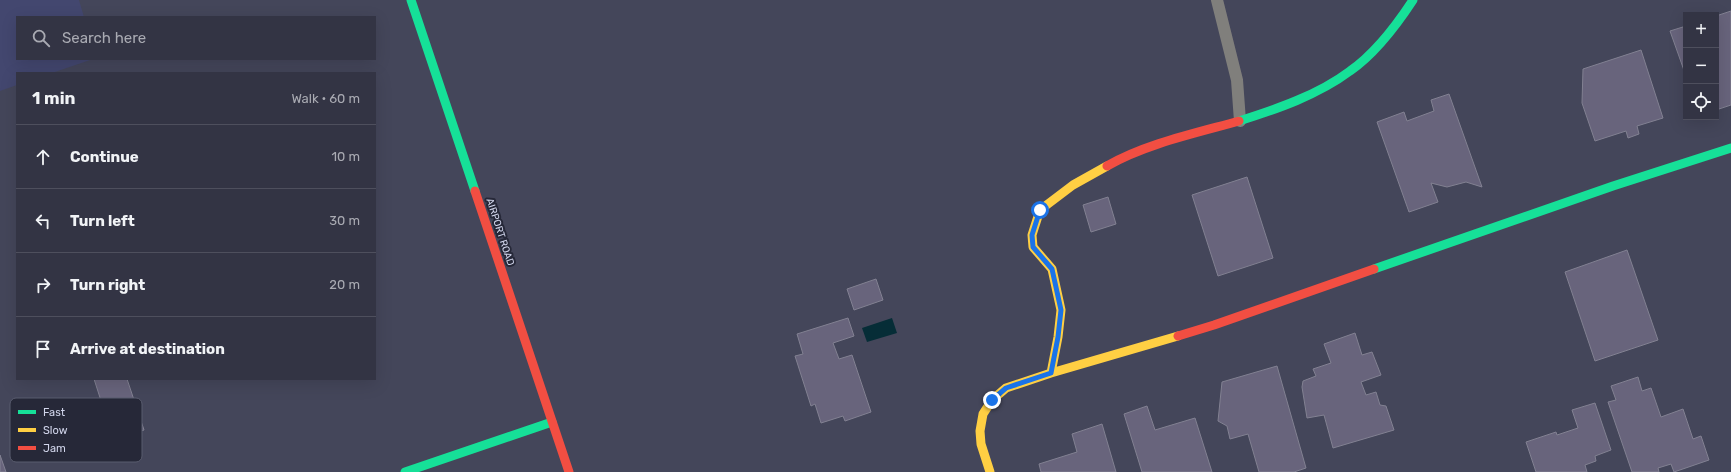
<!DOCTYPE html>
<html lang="en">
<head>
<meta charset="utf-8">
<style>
  body { margin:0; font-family:Rubik,sans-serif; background:#3e3f4f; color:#f1f3f6 }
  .controls { position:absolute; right:12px; top:12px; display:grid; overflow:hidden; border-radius:0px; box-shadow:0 4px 16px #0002 }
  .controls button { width:36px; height:36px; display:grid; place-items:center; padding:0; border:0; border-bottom:1px solid #4e4f5d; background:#333444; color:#f1f3f6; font:20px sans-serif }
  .stop { position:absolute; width:12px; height:12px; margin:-9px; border:3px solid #1a73e8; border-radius:50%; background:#fff }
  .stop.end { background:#1a73e8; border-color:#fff; box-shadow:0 1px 4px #0008 }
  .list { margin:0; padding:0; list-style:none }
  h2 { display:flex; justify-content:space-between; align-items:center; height:52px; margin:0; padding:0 16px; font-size:17px }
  h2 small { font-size:13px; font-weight:400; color:#a9aab2 }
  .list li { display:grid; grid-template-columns:26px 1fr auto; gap:12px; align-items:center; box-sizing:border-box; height:64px; padding:0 16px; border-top:1px solid #4e4f5d }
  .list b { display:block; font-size:15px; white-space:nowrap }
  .list em { font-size:13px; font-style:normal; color:#a9aab2 }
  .icon { flex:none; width:22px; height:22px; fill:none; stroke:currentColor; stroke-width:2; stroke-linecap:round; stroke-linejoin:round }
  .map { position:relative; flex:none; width:1731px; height:472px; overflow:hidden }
  .search { position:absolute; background:#333444; box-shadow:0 4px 16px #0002; left:16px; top:16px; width:360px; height:44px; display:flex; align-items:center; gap:10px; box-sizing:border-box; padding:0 14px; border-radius:0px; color:#a9aab2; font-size:15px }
  .panel { position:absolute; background:#333444; box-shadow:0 4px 16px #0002; left:16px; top:72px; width:360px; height:308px; border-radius:0px }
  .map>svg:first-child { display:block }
</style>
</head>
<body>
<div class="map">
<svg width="1731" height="472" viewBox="0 0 1731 472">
  <rect width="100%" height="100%" fill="#44465a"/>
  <path fill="#43476f" d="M0 0H79L84 17H17V59H93L52 73H17V85L0 91Z"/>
  <path fill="#062d37" d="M892 318 897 333 867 342 862 328Z"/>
  <path fill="#68647c" stroke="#828192" d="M1731 11V105L1716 110V16Z
    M1686 26V76L1670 31Z
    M1641 50 1663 118 1637 126 1639 134 1628 138 1626 131 1595 141 1582 103 1583 69Z
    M1449 94 1482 187 1466 182 1447 187 1431 183 1438 202 1409 212 1377 122 1404 112 1407 121 1434 111 1431 100Z
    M1247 177 1273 258 1218 276 1192 195Z
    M1108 197 1116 224 1091 232 1083 205Z
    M1627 250 1658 340 1595 361 1565 272Z
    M876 279 883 300 854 310 847 289Z
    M848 318 854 336 833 343 839 359 852 355 871 412 845 421 843 416 821 423 815 404 811 406 795 356 803 354 797 334Z
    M1355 333 1362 355 1372 352 1381 375 1361 382 1366 395 1376 392 1380 405 1386 406 1394 430 1333 448 1324 415 1307 418 1302 387 1303 381 1316 376 1313 369 1331 363 1324 344Z
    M1277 366 1306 468 1294 472H1259L1248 434 1230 439 1227 426 1218 421 1222 382Z
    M1638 377 1642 391 1651 388 1661 417 1683 409 1693 439 1701 436 1709 460 1674 472 1671 464 1658 468 1659 472H1632L1608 402 1616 400 1611 386Z
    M94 379H127L144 430 83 450 73 421 104 410Z
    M1595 403 1611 450 1595 456 1596 461 1585 465 1587 472H1536L1526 442 1556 432 1557 435 1578 428 1572 410Z
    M1147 406 1155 430 1195 418 1212 472H1142L1124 414Z
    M1102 424 1116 472H1041L1039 464 1077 452 1072 434Z
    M0 455 6 472H0Z"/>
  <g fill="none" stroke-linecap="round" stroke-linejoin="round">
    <path stroke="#807f7c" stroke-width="12" d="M1217 0 1237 80 1240 121"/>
    <path stroke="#16e098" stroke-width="9" d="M411 0 475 191
      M1239 121C1277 109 1318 95 1350 71 1376 53 1396 26 1413 0
      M1374 269 1613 186 1731 148
      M405 472 552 422"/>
    <path stroke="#ffcf43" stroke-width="9" d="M1051 373 1058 337 1061 310 1052 269 1033 247 1032 235 1040 210 1073 185 1107 166
      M990 472 981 444 980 431 983 414 992 400 1006 388 1051 373 1178 336"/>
    <path stroke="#f24e42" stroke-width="9" d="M1107 166C1145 144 1196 133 1239 121
      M475 191 569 472
      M1178 336 1214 325 1374 269"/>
  </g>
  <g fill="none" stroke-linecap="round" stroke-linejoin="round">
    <path stroke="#1a73e8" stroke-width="5" d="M992 400 1006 388 1051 373 1058 337 1061 310 1052 269 1033 247 1032 235 1040 210"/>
  </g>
  <g text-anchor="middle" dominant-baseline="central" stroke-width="4" stroke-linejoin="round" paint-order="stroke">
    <g font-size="10" fill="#d1d5eb" stroke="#262838">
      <text transform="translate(500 232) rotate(72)">AIRPORT ROAD</text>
    </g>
  </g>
  <rect x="10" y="398" width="132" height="64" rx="6" fill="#262838" stroke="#595c6e" stroke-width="1"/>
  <rect x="18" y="410" width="18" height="4" fill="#16e098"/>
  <rect x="18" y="428" width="18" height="4" fill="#ffcf43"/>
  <rect x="18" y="446" width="18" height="4" fill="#f24e42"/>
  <g font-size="11" fill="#d1d5eb">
    <text x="43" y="416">Fast</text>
    <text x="43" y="434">Slow</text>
    <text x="43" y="452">Jam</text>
  </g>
</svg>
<div class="controls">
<button>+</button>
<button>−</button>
<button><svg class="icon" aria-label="locate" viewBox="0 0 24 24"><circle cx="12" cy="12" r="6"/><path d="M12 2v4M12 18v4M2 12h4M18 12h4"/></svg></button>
</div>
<div class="stop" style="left:1040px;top:210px"></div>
<div class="stop end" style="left:992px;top:400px"></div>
<div class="search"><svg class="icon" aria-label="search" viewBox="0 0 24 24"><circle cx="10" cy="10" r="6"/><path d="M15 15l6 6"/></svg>Search here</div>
<section class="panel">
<h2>1 min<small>Walk · 60 m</small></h2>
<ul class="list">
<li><svg class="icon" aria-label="ahead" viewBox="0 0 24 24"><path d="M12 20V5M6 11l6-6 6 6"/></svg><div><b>Continue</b></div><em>10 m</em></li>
<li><svg class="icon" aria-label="left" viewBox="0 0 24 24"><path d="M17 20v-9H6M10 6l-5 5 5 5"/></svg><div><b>Turn left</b></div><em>30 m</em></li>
<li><svg class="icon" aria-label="right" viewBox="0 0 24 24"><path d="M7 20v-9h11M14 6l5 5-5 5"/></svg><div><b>Turn right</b></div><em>20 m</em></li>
<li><svg class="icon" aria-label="arrive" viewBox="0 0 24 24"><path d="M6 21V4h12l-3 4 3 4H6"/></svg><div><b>Arrive at destination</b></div></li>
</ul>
</section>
</div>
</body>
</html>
